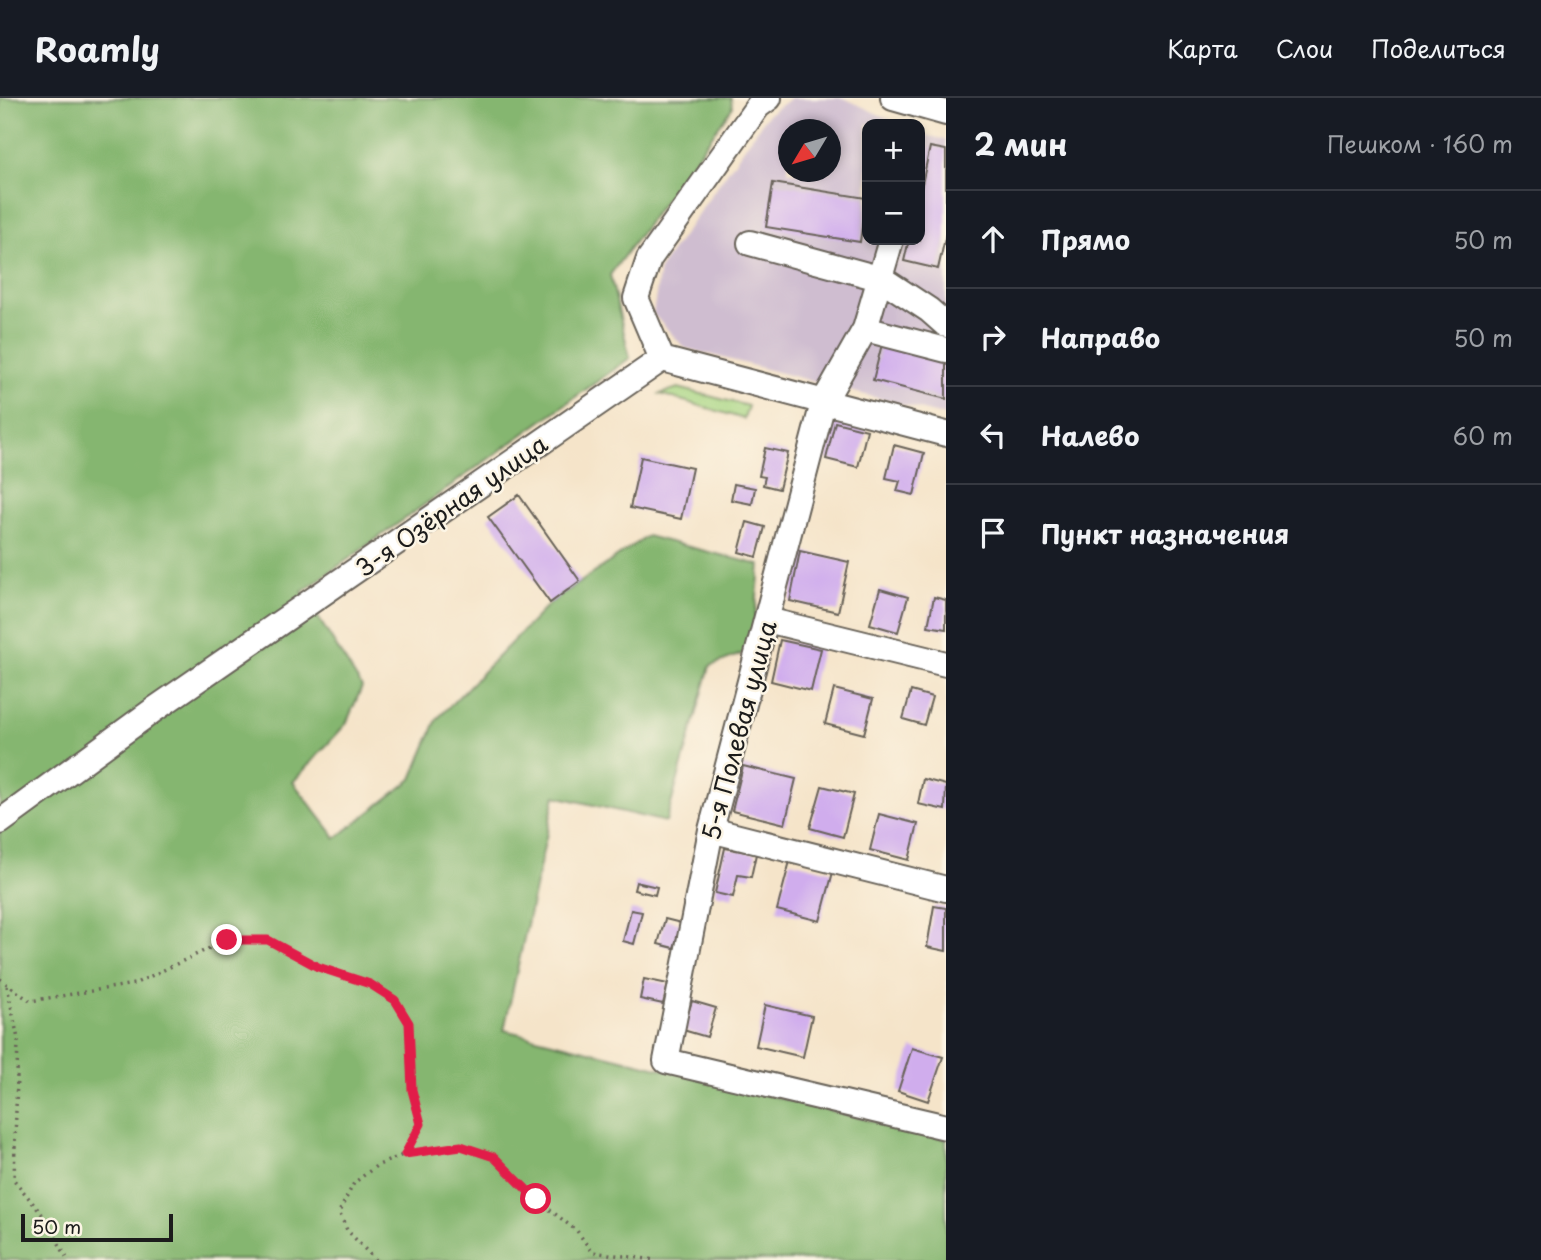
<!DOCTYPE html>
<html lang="ru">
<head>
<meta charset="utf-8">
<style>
  body { margin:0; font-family:"Playpen Sans",sans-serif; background:#242831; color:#f1f3f6 }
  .controls { position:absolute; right:21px; top:21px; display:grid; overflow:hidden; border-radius:14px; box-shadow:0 4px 10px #0003 }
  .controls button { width:63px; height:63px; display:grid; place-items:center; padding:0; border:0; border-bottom:2px solid #363941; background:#171b24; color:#f1f3f6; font:35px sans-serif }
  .compass { position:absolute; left:778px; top:21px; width:63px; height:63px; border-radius:50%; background:#171b24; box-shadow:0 4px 10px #0003; rotate:232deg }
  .scale { position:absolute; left:21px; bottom:18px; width:152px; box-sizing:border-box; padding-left:7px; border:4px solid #1c1c1c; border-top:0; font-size:19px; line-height:24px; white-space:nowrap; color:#1c1c1c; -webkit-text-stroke:5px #fcf5e5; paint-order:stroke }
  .stop { position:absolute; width:21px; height:21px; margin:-16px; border:5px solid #e11d48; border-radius:50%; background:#fff }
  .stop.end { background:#e11d48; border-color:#fff; box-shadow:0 2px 7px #0008 }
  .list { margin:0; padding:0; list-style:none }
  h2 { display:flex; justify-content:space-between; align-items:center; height:91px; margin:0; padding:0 28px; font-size:30px }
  h2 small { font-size:23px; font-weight:400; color:#9ea1a6 }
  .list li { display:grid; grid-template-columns:46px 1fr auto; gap:21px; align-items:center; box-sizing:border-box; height:98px; padding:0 28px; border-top:2px solid #363941 }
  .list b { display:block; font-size:26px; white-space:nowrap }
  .list em { font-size:23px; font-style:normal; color:#9ea1a6 }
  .icon { flex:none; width:38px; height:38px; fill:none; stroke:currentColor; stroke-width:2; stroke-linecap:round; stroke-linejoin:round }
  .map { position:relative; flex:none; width:946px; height:1162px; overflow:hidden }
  header { display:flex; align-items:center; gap:42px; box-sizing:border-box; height:98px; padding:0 35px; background:#171b24; border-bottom:2px solid #363941 }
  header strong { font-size:33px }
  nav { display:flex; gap:38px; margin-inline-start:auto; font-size:24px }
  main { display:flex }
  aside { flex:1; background:#171b24 }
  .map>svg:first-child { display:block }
</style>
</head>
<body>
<header>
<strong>Roamly</strong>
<nav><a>Карта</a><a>Слои</a><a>Поделиться</a></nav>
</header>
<main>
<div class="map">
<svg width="946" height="1162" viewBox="0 0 946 1162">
  <rect width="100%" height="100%" fill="#fcf5e5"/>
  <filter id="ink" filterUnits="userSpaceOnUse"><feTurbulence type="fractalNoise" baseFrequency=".0143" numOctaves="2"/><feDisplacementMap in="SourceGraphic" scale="14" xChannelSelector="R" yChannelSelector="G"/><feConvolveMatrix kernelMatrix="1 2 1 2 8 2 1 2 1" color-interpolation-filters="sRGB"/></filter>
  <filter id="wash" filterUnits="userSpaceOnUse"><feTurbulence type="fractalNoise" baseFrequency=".00686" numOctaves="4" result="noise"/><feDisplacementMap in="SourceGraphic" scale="28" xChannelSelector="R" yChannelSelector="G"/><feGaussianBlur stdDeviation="1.57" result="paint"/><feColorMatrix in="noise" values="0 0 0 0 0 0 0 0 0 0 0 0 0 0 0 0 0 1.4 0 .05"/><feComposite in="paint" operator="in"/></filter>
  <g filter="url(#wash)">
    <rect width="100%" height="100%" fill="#f5e4c9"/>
    <path fill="#cfbdd0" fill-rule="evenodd" d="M791 0H844L899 26H867V142H920V36L946 42V318L685 250 653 216 660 170 768 16ZM788 32H830V74H788Z"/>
    <path fill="#a7d582" stroke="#62784f" stroke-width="2" d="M678 290 748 308 744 321 660 296Z"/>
    <path fill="#85b670" stroke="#506946" stroke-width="2" d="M0 0H731L732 10 610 177 630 260 302 494 362 589 346 626 293 684 336 740 412 681 437 621 550 505 647 438 760 467 752 552 710 568 666 724 555 698 504 932 946 1041V1162H0Z"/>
    <g id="blocks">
      <path fill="#d0aded" d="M930 49 946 52V136L938 171 904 163 909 142H920V95Z
        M773 85 866 100 860 144 766 129Z
        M882 246 946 263V301L873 282Z
        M835 324 867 332 858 369 826 361Z
        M894 347 924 355 914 397 897 393 900 383 886 380Z
        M765 350 788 355 779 391 763 387 765 379 759 378Z
        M641 359 692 370 681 421 630 410Z
        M734 386 755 390 752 406 731 402Z
        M519 397 580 483 550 505 488 419Z
        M747 424 765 429 757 459 739 454Z
        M800 453 849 464 838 514 790 503Z
        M880 491 908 499 898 534 870 526Z
        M934 499 946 502V531L928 528Z
        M780 542 821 551 811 593 771 583Z
        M834 591 873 601 864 636 825 626Z
        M911 593 932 599 924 627 903 621Z
        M743 668 796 681 785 726 732 713Z
        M923 681 946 687 945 712 918 706Z
        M822 688 854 696 843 739 810 730Z
        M879 716 918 726 909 762 870 752Z
        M725 750 756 756 751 779 738 777 733 799 715 795Z
        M790 763 833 774 820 823 777 812Z
        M636 784 657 789 655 797 634 792Z
        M934 808 946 810V853L927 849Z
        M631 812 642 814 634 846 623 843Z
        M665 821 681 825 674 850 658 846Z
        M644 881 668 886 663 906 640 901Z
        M692 903 716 910 707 939 683 932Z
        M765 907 812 918 803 959 756 948Z
        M912 950 943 959 928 1003 898 993Z"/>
    </g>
  </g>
  <g filter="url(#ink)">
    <use href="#blocks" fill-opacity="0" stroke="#686259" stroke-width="2"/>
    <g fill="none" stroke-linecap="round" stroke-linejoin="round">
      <g stroke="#686259" stroke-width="28">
        <path id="minor" d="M893 0 946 15
          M891 142 865 231 823 305 711 732 666 963 946 1029
          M750 145 882 181 929 212 946 227
          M865 231 946 252
          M662 261 636 200 649 161 758 8 769 0
          M767 522 946 566
          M0 724 155 611 662 261 946 336
          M711 732 946 791"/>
      </g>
      <path stroke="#686259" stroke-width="3.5" stroke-dasharray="2 5" stroke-linecap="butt" d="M0 881 30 903 134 886 227 842H268L318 869 370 885 395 902 409 925 412 992 421 1026 405 1056 376 1068 354 1085 339 1114 347 1132 375 1162
        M7 888 18 941 14 1082 45 1120 68 1162
        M405 1056 461 1048 494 1059 536 1101 577 1133 592 1154 655 1162"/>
      <use href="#minor" stroke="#fff" stroke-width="24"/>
    </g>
  </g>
  <g fill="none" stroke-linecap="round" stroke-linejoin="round" filter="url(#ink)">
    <path stroke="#e11d48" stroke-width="9" d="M227 842H268L318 869 370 886 395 902 409 925 412 992 421 1026 405 1056 461 1048 494 1059 536 1101"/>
  </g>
  <g text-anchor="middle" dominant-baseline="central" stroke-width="5" stroke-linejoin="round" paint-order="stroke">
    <g font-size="24" fill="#1c1c1c" stroke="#fcf5e5">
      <text transform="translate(451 407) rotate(-35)">3-я Озёрная улица</text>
      <text transform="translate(738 632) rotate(-75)">5-я Полевая улица</text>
    </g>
  </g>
</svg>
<div class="controls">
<button>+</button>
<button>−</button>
</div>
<svg class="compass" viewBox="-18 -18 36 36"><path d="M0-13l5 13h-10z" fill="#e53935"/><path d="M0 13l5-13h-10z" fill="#9ea1a6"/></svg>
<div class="scale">50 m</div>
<div class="stop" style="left:536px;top:1101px"></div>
<div class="stop end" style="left:227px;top:842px"></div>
</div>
<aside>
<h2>2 мин<small>Пешком · 160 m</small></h2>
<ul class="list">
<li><svg class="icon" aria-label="ahead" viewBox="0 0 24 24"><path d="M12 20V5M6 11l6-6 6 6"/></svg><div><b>Прямо</b></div><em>50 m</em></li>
<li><svg class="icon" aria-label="right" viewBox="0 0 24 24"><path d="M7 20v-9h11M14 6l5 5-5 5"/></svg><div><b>Направо</b></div><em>50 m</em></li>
<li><svg class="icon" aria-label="left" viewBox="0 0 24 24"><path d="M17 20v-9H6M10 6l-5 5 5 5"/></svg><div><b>Налево</b></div><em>60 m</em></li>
<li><svg class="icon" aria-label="arrive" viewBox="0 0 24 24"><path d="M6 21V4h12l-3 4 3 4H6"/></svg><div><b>Пункт назначения</b></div></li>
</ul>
</aside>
</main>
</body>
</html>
